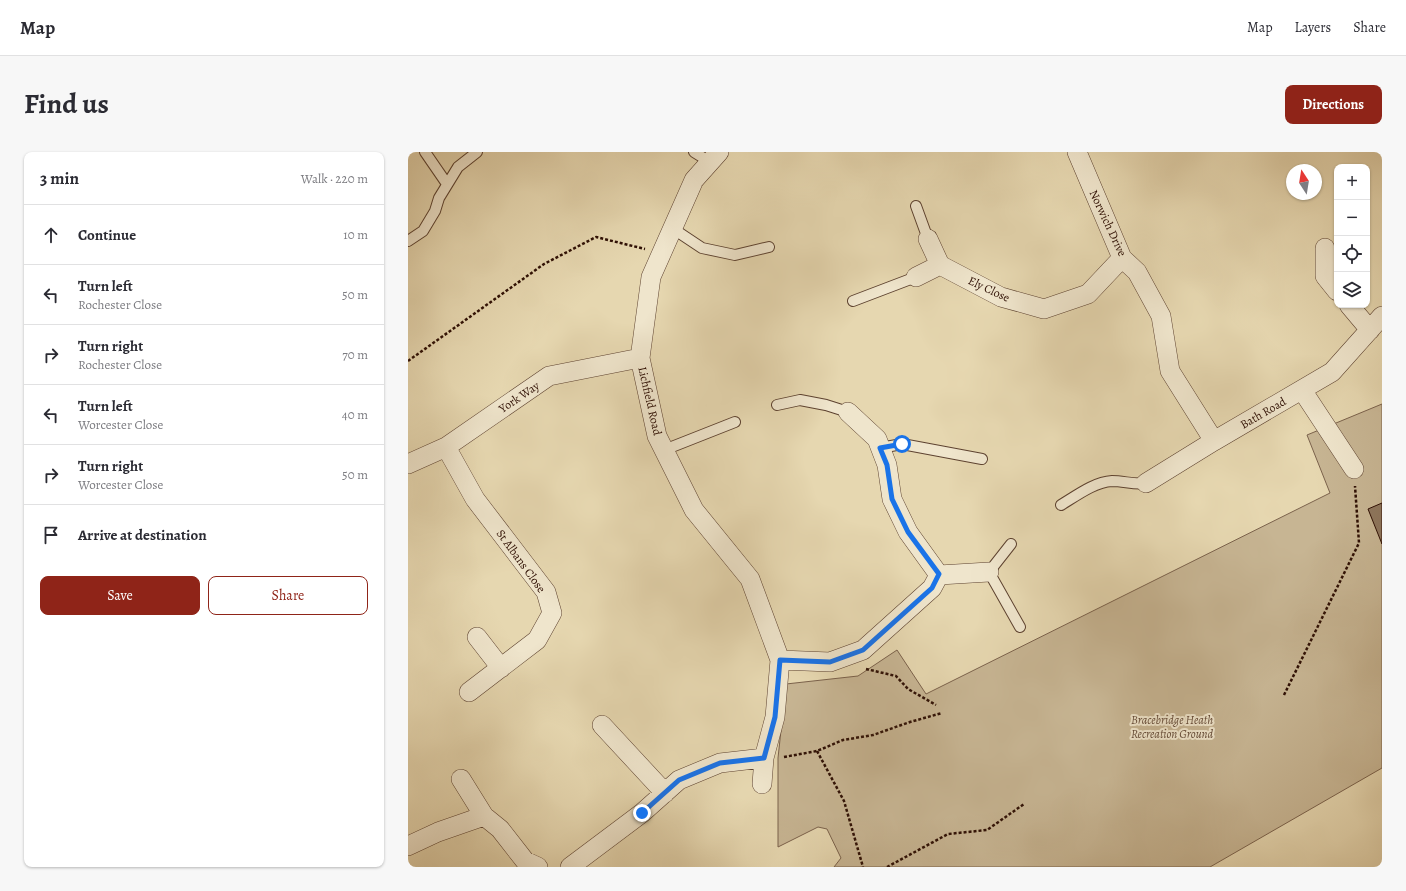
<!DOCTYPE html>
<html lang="en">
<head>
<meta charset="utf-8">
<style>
  body { margin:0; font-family:Alegreya,serif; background:#f7f7f7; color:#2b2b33 }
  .controls { position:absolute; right:12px; top:12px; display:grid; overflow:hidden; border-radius:8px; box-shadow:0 1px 3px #0004 }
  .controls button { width:36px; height:36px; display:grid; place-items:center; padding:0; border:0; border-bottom:1px solid #e1e1e2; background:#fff; color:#2b2b33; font:20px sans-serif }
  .compass { position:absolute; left:878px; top:12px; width:36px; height:36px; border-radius:50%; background:#fff; box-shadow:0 1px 3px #0004; rotate:348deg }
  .stop { position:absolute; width:12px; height:12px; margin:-9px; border:3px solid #1a73e8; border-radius:50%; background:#fff }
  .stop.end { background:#1a73e8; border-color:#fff; box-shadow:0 1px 4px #0008 }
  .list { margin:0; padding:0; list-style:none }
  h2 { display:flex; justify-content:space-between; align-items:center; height:52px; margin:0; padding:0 16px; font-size:17px }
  h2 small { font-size:13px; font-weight:400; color:#7c7c81 }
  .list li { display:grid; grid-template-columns:26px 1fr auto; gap:12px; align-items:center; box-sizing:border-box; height:60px; padding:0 16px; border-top:1px solid #e1e1e2 }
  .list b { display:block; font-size:15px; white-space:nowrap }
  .list p { margin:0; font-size:13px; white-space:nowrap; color:#7c7c81 }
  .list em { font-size:13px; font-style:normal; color:#7c7c81 }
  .actions { display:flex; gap:8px; padding:12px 16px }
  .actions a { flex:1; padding:9px 0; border:1px solid #8f2418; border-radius:8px; text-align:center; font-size:14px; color:#8f2418 }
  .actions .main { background:#8f2418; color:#fff }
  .icon { flex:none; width:22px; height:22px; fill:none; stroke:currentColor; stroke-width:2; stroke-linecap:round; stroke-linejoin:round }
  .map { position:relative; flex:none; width:974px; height:715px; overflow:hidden; border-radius:8px }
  header { display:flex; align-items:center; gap:24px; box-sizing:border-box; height:56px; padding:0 20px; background:#fff; border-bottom:1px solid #e1e1e2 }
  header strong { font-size:19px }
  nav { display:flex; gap:22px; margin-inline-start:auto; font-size:14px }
  .intro { display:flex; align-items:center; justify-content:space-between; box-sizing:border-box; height:96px; padding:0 24px }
  h1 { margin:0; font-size:28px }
  .button { padding:10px 18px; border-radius:8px; background:#8f2418; color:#fff; font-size:14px; font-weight:700 }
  main { display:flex; gap:24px; padding:0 24px }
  aside { flex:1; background:#fff; border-radius:8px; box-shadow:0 1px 3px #0004 }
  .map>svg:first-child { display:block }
</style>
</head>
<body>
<header>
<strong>Map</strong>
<nav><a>Map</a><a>Layers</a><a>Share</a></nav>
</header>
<div class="intro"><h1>Find us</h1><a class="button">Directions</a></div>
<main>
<aside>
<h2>3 min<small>Walk · 220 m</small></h2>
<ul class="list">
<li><svg class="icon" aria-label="ahead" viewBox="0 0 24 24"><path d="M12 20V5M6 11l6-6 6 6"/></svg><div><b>Continue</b></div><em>10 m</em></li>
<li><svg class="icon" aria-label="left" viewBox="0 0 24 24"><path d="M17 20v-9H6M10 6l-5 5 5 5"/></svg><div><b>Turn left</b><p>Rochester Close</p></div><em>50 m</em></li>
<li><svg class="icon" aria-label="right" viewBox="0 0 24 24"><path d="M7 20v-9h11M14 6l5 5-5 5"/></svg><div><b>Turn right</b><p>Rochester Close</p></div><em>70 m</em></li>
<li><svg class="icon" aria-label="left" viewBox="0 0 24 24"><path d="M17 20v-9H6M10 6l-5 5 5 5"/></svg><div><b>Turn left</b><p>Worcester Close</p></div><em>40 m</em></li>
<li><svg class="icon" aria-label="right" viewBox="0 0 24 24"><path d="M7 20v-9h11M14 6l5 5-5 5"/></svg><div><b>Turn right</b><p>Worcester Close</p></div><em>50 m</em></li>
<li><svg class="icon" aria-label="arrive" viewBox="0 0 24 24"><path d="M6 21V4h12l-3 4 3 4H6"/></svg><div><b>Arrive at destination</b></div></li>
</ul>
<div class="actions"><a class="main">Save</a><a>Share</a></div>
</aside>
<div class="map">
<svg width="974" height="715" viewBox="0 0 974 715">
  <rect width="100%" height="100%" fill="#e6d7b0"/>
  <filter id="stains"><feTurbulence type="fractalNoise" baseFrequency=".005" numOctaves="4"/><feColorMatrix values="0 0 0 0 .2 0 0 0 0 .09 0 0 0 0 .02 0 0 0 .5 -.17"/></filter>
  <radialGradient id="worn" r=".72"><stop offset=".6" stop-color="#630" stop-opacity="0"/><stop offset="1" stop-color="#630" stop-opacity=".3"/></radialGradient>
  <path fill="#c7b593" stroke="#7b624c" d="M974 252V616L802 715H426L433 706 419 677 410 675 370 695V606L378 532 450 524 489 498 518 542 922 341 899 283Z"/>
  <path fill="#8e775e" stroke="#2f1005" d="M974 351V392L960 357Z"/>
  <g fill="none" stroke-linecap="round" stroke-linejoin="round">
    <g stroke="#5d4230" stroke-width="12">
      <path id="service" d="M17 0 39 32
        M286 0 302 10
        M508 54 520 87
        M264 76 294 96 327 103 361 95
        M0 89 15 79 27 59 31 46 50 15 69 0
        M445 149 508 125
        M369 253 392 248 418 253 440 260
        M472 296 494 292 574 307
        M256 298 327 270
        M653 353C668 344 686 330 704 329 716 329 727 333 738 331
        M603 392 581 420 612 475"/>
    </g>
    <g stroke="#5d4230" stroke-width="20">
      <path id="minor" d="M311 0 286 28 243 125 232 206 249 284 286 358 342 427 372 508 367 565 356 606 354 632
        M669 0 714 106 729 120 753 164 762 219 806 289
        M520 87 532 113 593 145 636 157 680 142 714 106
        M917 96V124L929 139
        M508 125 532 113
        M941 153 962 178
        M894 238 946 317
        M440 260 469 287 479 313 484 347 500 380 531 423
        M38 295 67 347 138 440 144 461 129 488 61 540
        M0 312 38 295 141 224 232 206
        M738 331 806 289 924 220 974 164
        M69 485 93 516
        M372 508 422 510 455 498 524 436 531 423 581 420
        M194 573 257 641
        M53 627 76 664 92 677 117 709 130 715
        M0 694 30 680 76 664
        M162 715 234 661 271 628 312 611 356 606"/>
    </g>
    <path stroke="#2f1005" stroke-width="2.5" stroke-dasharray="3 2" stroke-linecap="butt" d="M0 209 136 112 188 85 237 97
      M458 517 488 524 500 537 528 553
      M876 543 951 391 947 334
      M409 599 436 649 455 715
      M376 605 409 599 435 588 465 583 502 570 534 561
      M479 715 540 682 579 678 616 652"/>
    <use href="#service" stroke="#efe5cc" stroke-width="10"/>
    <use href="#minor" stroke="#efe5cc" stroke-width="19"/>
  </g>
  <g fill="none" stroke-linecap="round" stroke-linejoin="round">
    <path stroke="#1a73e8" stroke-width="5" d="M234 661 271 628 312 611 356 606 367 565 372 508 422 510 455 498 524 436 531 422 500 380 484 347 479 313 472 296 494 292"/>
  </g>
  <g text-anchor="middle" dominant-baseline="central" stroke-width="4" stroke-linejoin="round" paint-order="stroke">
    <g font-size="12" fill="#2f1005" stroke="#efe5cc">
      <text transform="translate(700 71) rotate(65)">Norwich Drive</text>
      <text transform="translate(581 137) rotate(25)">Ely Close</text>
      <text transform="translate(111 245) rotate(-34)">York Way</text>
      <text transform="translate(242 249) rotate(77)">Lichfield Road</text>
      <text transform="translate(855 261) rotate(-30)">Bath Road</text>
      <text transform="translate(113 409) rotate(54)">St Albans Close</text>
    </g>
    <g font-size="12" font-style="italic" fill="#644a37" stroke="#efe5cc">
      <text x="764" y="568">Bracebridge Heath<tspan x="764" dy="14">Recreation Ground</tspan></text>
    </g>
  </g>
  <rect width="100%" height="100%" filter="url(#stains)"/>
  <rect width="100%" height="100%" fill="url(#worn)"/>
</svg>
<div class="controls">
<button>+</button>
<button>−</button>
<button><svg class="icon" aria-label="locate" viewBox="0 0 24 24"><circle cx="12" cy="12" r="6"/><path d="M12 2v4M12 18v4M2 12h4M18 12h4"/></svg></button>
<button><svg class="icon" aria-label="layers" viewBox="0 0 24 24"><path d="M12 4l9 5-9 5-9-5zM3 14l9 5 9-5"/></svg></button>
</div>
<svg class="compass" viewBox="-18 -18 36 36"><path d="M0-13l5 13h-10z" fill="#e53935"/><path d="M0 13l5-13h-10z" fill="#7c7c81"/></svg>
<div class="stop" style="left:494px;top:292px"></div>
<div class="stop end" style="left:234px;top:661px"></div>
</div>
</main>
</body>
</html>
